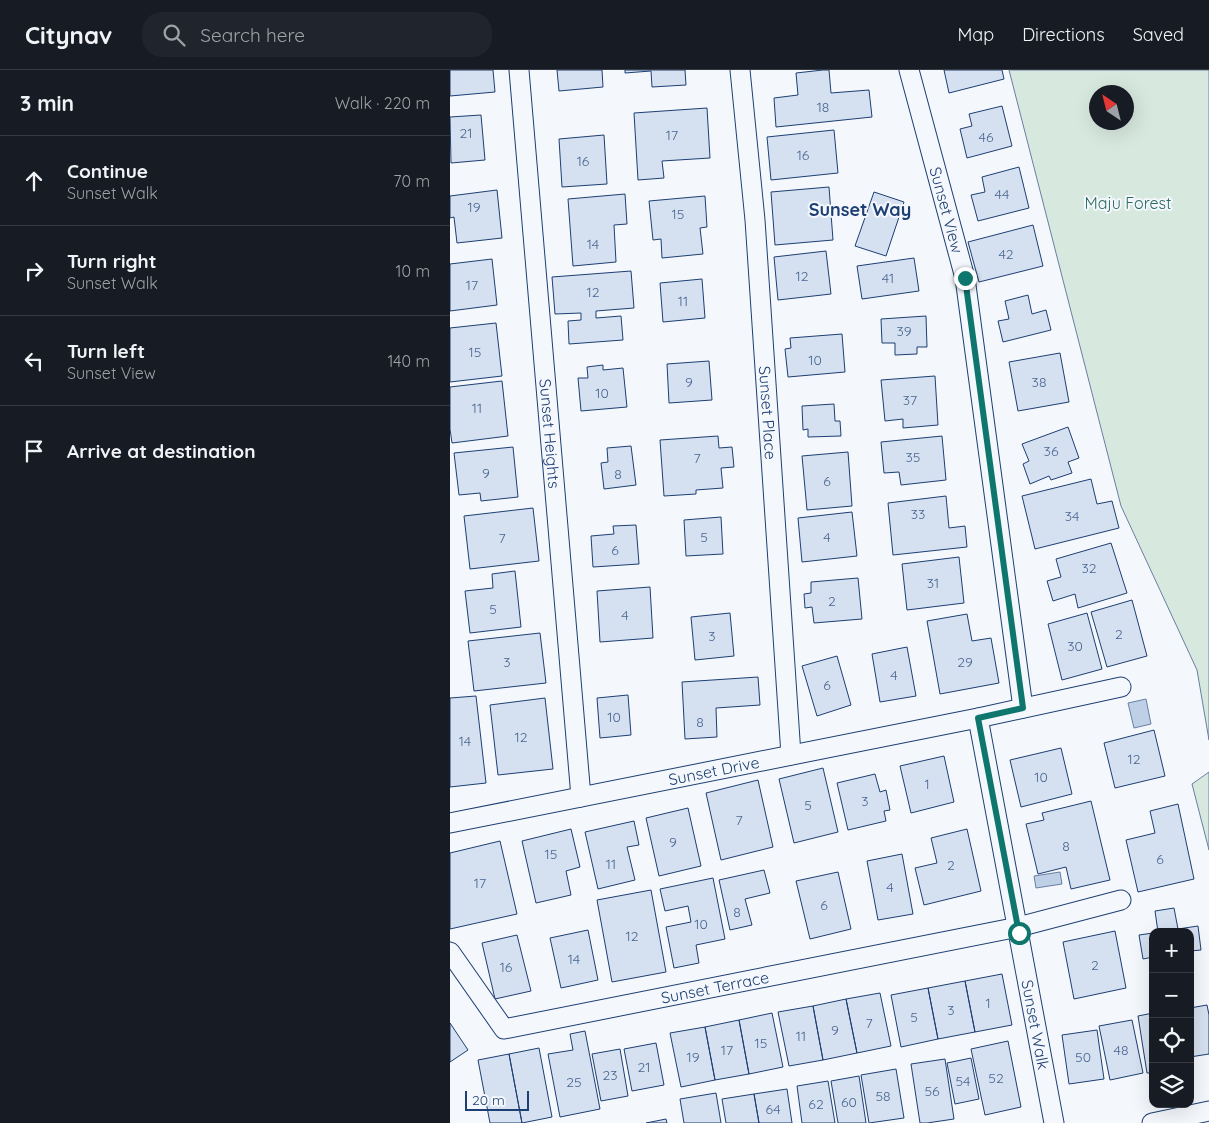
<!DOCTYPE html>
<html lang="en">
<head>
<meta charset="utf-8">
<style>
  body { margin:0; font-family:Quicksand,sans-serif; background:#20242c; color:#f1f3f6 }
  .controls { position:absolute; right:15px; bottom:15px; display:grid; overflow:hidden; border-radius:10px; box-shadow:0 5px 20px #0002 }
  .controls button { width:45px; height:45px; display:grid; place-items:center; padding:0; border:0; border-bottom:1px solid #363941; background:#171b24; color:#f1f3f6; font:25px sans-serif }
  .compass { position:absolute; left:639px; top:15px; width:45px; height:45px; border-radius:50%; background:#171b24; box-shadow:0 5px 20px #0002; rotate:325deg }
  .scale { position:absolute; left:15px; bottom:12px; width:64px; box-sizing:border-box; padding-left:5px; border:2px solid #1d3f73; border-top:0; font-size:14px; line-height:18px; white-space:nowrap; color:#1d3f73; -webkit-text-stroke:4px #f4f7fb; paint-order:stroke }
  .stop { position:absolute; width:15px; height:15px; margin:-11px; border:4px solid #0f766e; border-radius:50%; background:#fff }
  .stop.end { background:#0f766e; border-color:#fff; box-shadow:0 1px 5px #0008 }
  .list { margin:0; padding:0; list-style:none }
  h2 { display:flex; justify-content:space-between; align-items:center; height:65px; margin:0; padding:0 20px; font-size:21px }
  h2 small { font-size:16px; font-weight:400; color:#9ea1a6 }
  .list li { display:grid; grid-template-columns:32px 1fr auto; gap:15px; align-items:center; box-sizing:border-box; height:90px; padding:0 20px; border-top:1px solid #363941 }
  .list b { display:block; font-size:19px; white-space:nowrap }
  .list p { margin:0; font-size:16px; white-space:nowrap; color:#9ea1a6 }
  .list em { font-size:16px; font-style:normal; color:#9ea1a6 }
  .icon { flex:none; width:28px; height:28px; fill:none; stroke:currentColor; stroke-width:2; stroke-linecap:round; stroke-linejoin:round }
  .map { position:relative; flex:none; width:759px; height:1053px; overflow:hidden }
  header { display:flex; align-items:center; gap:30px; box-sizing:border-box; height:70px; padding:0 25px; background:#171b24; border-bottom:1px solid #363941 }
  header strong { font-size:24px }
  nav { display:flex; gap:28px; margin-inline-start:auto; font-size:18px }
  .search { width:350px; height:45px; background:#20242c; display:flex; align-items:center; gap:12px; box-sizing:border-box; padding:0 18px; border-radius:20px; color:#9ea1a6; font-size:19px }
  main { display:flex }
  aside { flex:1; background:#171b24 }
  .map>svg:first-child { display:block }
</style>
</head>
<body>
<header>
<strong>Citynav</strong>
<div class="search"><svg class="icon" aria-label="search" viewBox="0 0 24 24"><circle cx="10" cy="10" r="6"/><path d="M15 15l6 6"/></svg>Search here</div>
<nav><a>Map</a><a>Directions</a><a>Saved</a></nav>
</header>
<main>
<aside>
<h2>3 min<small>Walk · 220 m</small></h2>
<ul class="list">
<li><svg class="icon" aria-label="ahead" viewBox="0 0 24 24"><path d="M12 20V5M6 11l6-6 6 6"/></svg><div><b>Continue</b><p>Sunset Walk</p></div><em>70 m</em></li>
<li><svg class="icon" aria-label="right" viewBox="0 0 24 24"><path d="M7 20v-9h11M14 6l5 5-5 5"/></svg><div><b>Turn right</b><p>Sunset Walk</p></div><em>10 m</em></li>
<li><svg class="icon" aria-label="left" viewBox="0 0 24 24"><path d="M17 20v-9H6M10 6l-5 5 5 5"/></svg><div><b>Turn left</b><p>Sunset View</p></div><em>140 m</em></li>
<li><svg class="icon" aria-label="arrive" viewBox="0 0 24 24"><path d="M6 21V4h12l-3 4 3 4H6"/></svg><div><b>Arrive at destination</b></div></li>
</ul>
</aside>
<div class="map">
<svg width="759" height="1053" viewBox="0 0 759 1053">
  <rect width="100%" height="100%" fill="#f4f7fb"/>
  <path fill="#d7e8df" stroke="#687fa3" fill-rule="evenodd" d="M559 0H759V670L747 600 671 436ZM646 22H676V52H646Z
    M759 702V780L742 714Z"/>
  <path fill="#bed0e5" stroke="#687fa3" d="M696 629 701 654 684 658 678 633Z
    M610 802 612 814 586 818 584 806Z"/>
  <path fill="#d5e0f0" stroke="#1d3f73" d="M0 0H43L45 22 0 26Z
    M107 0H152L153 17 109 21Z
    M175 0H235L236 15 202 17 201 1 175 3Z
    M373 0H379L381 23 419 20 422 47 326 57 324 28 348 25 346 3Z
    M494 0H552L554 9 499 23Z
    M552 36 562 76 517 88 510 59 522 56 519 44Z
    M257 38 260 88 212 91 214 108 188 110 184 43Z
    M31 45 35 90 1 93 0 47Z
    M384 60 388 103 321 110 317 67Z
    M154 65 157 114 112 117 109 69Z
    M569 97 579 138 528 151 521 125 535 122 532 107Z
    M379 117 383 170 325 175 321 122Z
    M47 120 52 168 7 173 4 147 0 148V126Z
    M424 122 454 132 436 186 405 176Z
    M175 124 177 154 164 155 166 192 123 196 118 129Z
    M255 126 257 157 250 158 253 184 212 188 211 169 203 170 199 131Z
    M583 155 593 196 529 212 518 172Z
    M376 181 381 224 328 230 324 187Z
    M464 188 469 221 412 229 407 196Z
    M42 189 47 235 0 241V194Z
    M181 201 184 238 146 241V248L171 246 173 270 119 274 118 251 131 250V243L105 244 102 207Z
    M252 209 255 248 213 252 210 213Z
    M578 225 582 244 596 240 601 260 553 272 548 251 559 249 555 231Z
    M476 246 477 277H467V284L445 285V273H432L431 249Z
    M46 253 52 306 0 312V258Z
    M392 264 395 302 338 307 335 279 341 278 340 268Z
    M610 283 619 332 568 341 559 292Z
    M259 291 262 330 219 333 217 294Z
    M153 295V300L173 298 177 337 131 341 128 308H138L137 297Z
    M485 306 488 355 453 358V349L435 351 431 310Z
    M52 311 58 366 2 373 0 359V317Z
    M384 334 385 351H390L391 366 358 367V359L353 360 352 336Z
    M618 357 629 388 618 392 622 403 601 410 599 406 580 414 573 394 579 391 572 374Z
    M268 366 269 378 282 377 284 397 271 398 273 418 246 420V424L214 426 210 370Z
    M492 366 496 410 451 415 449 402 434 403 431 372Z
    M181 376 186 415 154 419 151 393 158 392 157 378Z
    M63 377 68 427 31 431 30 423 9 425 4 383Z
    M398 382 402 436 357 440 352 386Z
    M641 409 647 434 662 431 669 458 585 479 572 426Z
    M496 426 499 458 515 456 517 477 443 485 438 433Z
    M83 438 89 491 20 499 14 446Z
    M402 442 407 486 352 492 348 448Z
    M271 447 273 484 236 486 234 450Z
    M186 455 189 494 143 497 141 466 164 464 163 456Z
    M661 473 677 523 628 538 625 524 603 531 597 511 611 507 606 489Z
    M509 487 514 533 457 540 452 494Z
    M65 501 71 557 20 563 15 521 43 518 42 504Z
    M408 508 412 549 364 553 362 537 355 538 354 524 361 523V512Z
    M200 517 203 568 150 572 147 521Z
    M682 530 697 586 657 597 641 542Z
    M280 543 284 586 245 590 241 547Z
    M637 543 652 599 612 610 598 554Z
    M517 544 522 571 541 568 549 613 490 624 477 551Z
    M90 563 96 613 24 621 18 571Z
    M457 577 466 626 430 632 422 584Z
    M387 586 401 635 367 646 352 596Z
    M308 607 310 635 266 638 267 667 235 669 232 612Z
    M178 625 181 665 150 668 147 628Z
    M26 626 36 713 0 717V628Z
    M95 628 103 699 48 705 40 635Z
    M704 660 715 706 665 718 654 673Z
    M611 678 622 724 571 737 560 690Z
    M494 686 504 732 461 743 450 696Z
    M373 698 388 762 344 773 329 709Z
    M425 704 430 722 436 720 440 740 434 741 436 751 398 760 387 713Z
    M308 710 323 777 271 790 256 723Z
    M641 731 660 810 621 819 616 797 588 804 576 754 594 750 592 743Z
    M728 734 744 809 688 822 676 770 705 763 700 741Z
    M238 738 251 796 209 806 196 748Z
    M184 751 189 775 177 777 185 810 148 819 135 762Z
    M121 759 130 797 116 801 121 825 86 833 72 771Z
    M517 759 531 821 474 835 465 798 487 793 481 768Z
    M50 771 67 844 0 859V783Z
    M452 784 463 844 428 850 417 791Z
    M314 800 320 823 295 829 302 855 280 860 269 810Z
    M388 802 401 859 360 869 346 811Z
    M263 808 275 869 246 875 249 893 224 898 216 857 241 852 238 836 215 841 210 819Z
    M201 820 216 902 162 912 147 830Z
    M724 838 728 859 748 856 751 880 740 881V862H708L705 841Z
    M138 860 148 910 111 918 100 868Z
    M665 861 676 918 624 929 613 872Z
    M703 863V887L693 889 689 865Z
    M67 865 81 921 45 929 32 873Z
    M552 904 562 955 525 962 515 911Z
    M515 911 525 962 488 969 478 918Z
    M478 918 488 969 451 977 441 925Z
    M430 923 441 976 407 983 396 929Z
    M396 929 407 983 373 990 363 936Z
    M757 935 759 945V984L740 987V938Z
    M363 936 373 990 339 996 328 942Z
    M322 943 333 997 299 1004 289 950Z
    M703 943V1003H697L688 946Z
    M289 950 299 1004 265 1010 255 957Z
    M682 950 693 1003 660 1010 649 956Z
    M0 953 18 980 0 992Z
    M255 957 265 1010 231 1017 220 963Z
    M647 960 654 1009 619 1014 612 965Z
    M135 961 150 1039 110 1047 98 984 123 980 120 964Z
    M558 971 571 1037 535 1045 521 979Z
    M206 973 214 1015 182 1021 174 979Z
    M89 978 102 1047 72 1053 59 984Z
    M170 979 178 1026 151 1031 142 984Z
    M59 984 72 1053H40L28 990Z
    M521 988 529 1029 505 1034 497 993Z
    M495 989 504 1049 477 1053H470L461 994Z
    M446 999 454 1048 419 1053 411 1005Z
    M409 1006 416 1053H388L381 1011Z
    M378 1011 385 1053H352L347 1016Z
    M337 1019 342 1053H309L304 1024Z
    M266 1023 271 1053H234L230 1029Z
    M304 1024 309 1053H276L272 1029Z
    M216 1049 217 1053H196Z"/>
  <g fill="none" stroke-linecap="round" stroke-linejoin="round">
    <g stroke="#1d3f73" stroke-width="21">
      <g id="minor">
        <path id="s1" d="M69 0 131 727"/>
        <path id="s2" d="M290 0 305 150 341 685"/>
        <path id="s3" d="M459 0 515 208 573 638"/>
        <path id="s4" d="M528 648 604 1053"/>
        <path id="s5" d="M0 753 528 648 671 617"/>
        <path id="s6" d="M0 882 54 959 568 857 671 830"/>
        <path d="M702 1053 759 1041"/>
      </g>
    </g>
    <use href="#minor" stroke="#f4f7fb" stroke-width="19"/>
  </g>
  <g fill="none" stroke-linecap="round" stroke-linejoin="round">
    <path stroke="#0f766e" stroke-width="6" d="M515 208 573 638 528 648 569 863"/>
  </g>
  <g text-anchor="middle" dominant-baseline="central" stroke-width="4" stroke-linejoin="round" paint-order="stroke">
    <g font-size="14" fill="#4b6792">
      <text x="373" y="37">18</text>
      <text x="16" y="63">21</text>
      <text x="222" y="65">17</text>
      <text x="536" y="67">46</text>
      <text x="353" y="85">16</text>
      <text x="133" y="91">16</text>
      <text x="552" y="124">44</text>
      <text x="24" y="137">19</text>
      <text x="228" y="144">15</text>
      <text x="143" y="174">14</text>
      <text x="556" y="184">42</text>
      <text x="352" y="206">12</text>
      <text x="438" y="208">41</text>
      <text x="22" y="215">17</text>
      <text x="143" y="222">12</text>
      <text x="233" y="231">11</text>
      <text x="454" y="261">39</text>
      <text x="25" y="282">15</text>
      <text x="365" y="290">10</text>
      <text x="239" y="312">9</text>
      <text x="589" y="312">38</text>
      <text x="152" y="323">10</text>
      <text x="460" y="330">37</text>
      <text x="27" y="338">11</text>
      <text x="601" y="381">36</text>
      <text x="463" y="387">35</text>
      <text x="247" y="388">7</text>
      <text x="36" y="403">9</text>
      <text x="168" y="404">8</text>
      <text x="377" y="411">6</text>
      <text x="468" y="444">33</text>
      <text x="622" y="446">34</text>
      <text x="254" y="467">5</text>
      <text x="377" y="467">4</text>
      <text x="52" y="468">7</text>
      <text x="165" y="480">6</text>
      <text x="639" y="498">32</text>
      <text x="483" y="513">31</text>
      <text x="382" y="531">2</text>
      <text x="43" y="539">5</text>
      <text x="175" y="545">4</text>
      <text x="669" y="564">2</text>
      <text x="262" y="566">3</text>
      <text x="625" y="576">30</text>
      <text x="57" y="592">3</text>
      <text x="515" y="592">29</text>
      <text x="444" y="605">4</text>
      <text x="377" y="615">6</text>
      <text x="164" y="647">10</text>
      <text x="250" y="652">8</text>
      <text x="71" y="667">12</text>
      <text x="15" y="671">14</text>
      <text x="684" y="689">12</text>
      <text x="591" y="707">10</text>
      <text x="477" y="714">1</text>
      <text x="415" y="731">3</text>
      <text x="358" y="735">5</text>
      <text x="289" y="750">7</text>
      <text x="223" y="772">9</text>
      <text x="616" y="776">8</text>
      <text x="101" y="784">15</text>
      <text x="710" y="789">6</text>
      <text x="161" y="794">11</text>
      <text x="501" y="795">2</text>
      <text x="30" y="813">17</text>
      <text x="440" y="817">4</text>
      <text x="374" y="835">6</text>
      <text x="287" y="842">8</text>
      <text x="251" y="854">10</text>
      <text x="182" y="866">12</text>
      <text x="124" y="889">14</text>
      <text x="645" y="895">2</text>
      <text x="56" y="897">16</text>
      <text x="538" y="933">1</text>
      <text x="501" y="940">3</text>
      <text x="464" y="947">5</text>
      <text x="419" y="953">7</text>
      <text x="385" y="960">9</text>
      <text x="351" y="966">11</text>
      <text x="311" y="973">15</text>
      <text x="277" y="980">17</text>
      <text x="671" y="980">48</text>
      <text x="243" y="987">19</text>
      <text x="633" y="987">50</text>
      <text x="194" y="997">21</text>
      <text x="160" y="1005">23</text>
      <text x="546" y="1008">52</text>
      <text x="513" y="1011">54</text>
      <text x="124" y="1012">25</text>
      <text x="482" y="1021">56</text>
      <text x="433" y="1026">58</text>
      <text x="399" y="1032">60</text>
      <text x="366" y="1034">62</text>
      <text x="323" y="1039">64</text>
    </g>
    <g font-size="16" fill="#2c6c60" stroke="#f4f7fb">
      <text x="678" y="133">Maju Forest</text>
    </g>
    <g font-size="16" fill="#1d3f73" stroke="#f4f7fb">
      <text stroke="none"><textPath href="#s3" startOffset="145">Sunset View</textPath></text>
      <text stroke="none"><textPath href="#s2" startOffset="344">Sunset Place</textPath></text>
      <text stroke="none"><textPath href="#s1" startOffset="365">Sunset Heights</textPath></text>
      <text stroke="none"><textPath href="#s5" startOffset="269">Sunset Drive</textPath></text>
      <text stroke="none"><textPath href="#s6" startOffset="309">Sunset Terrace</textPath></text>
      <text stroke="none"><textPath href="#s4" startOffset="312">Sunset Walk</textPath></text>
    </g>
    <g font-size="18" font-weight="bold" fill="#1d3f73" stroke="#f4f7fb">
      <text x="410" y="139">Sunset Way</text>
    </g>
  </g>
</svg>
<div class="controls">
<button>+</button>
<button>−</button>
<button><svg class="icon" aria-label="locate" viewBox="0 0 24 24"><circle cx="12" cy="12" r="6"/><path d="M12 2v4M12 18v4M2 12h4M18 12h4"/></svg></button>
<button><svg class="icon" aria-label="layers" viewBox="0 0 24 24"><path d="M12 4l9 5-9 5-9-5zM3 14l9 5 9-5"/></svg></button>
</div>
<svg class="compass" viewBox="-18 -18 36 36"><path d="M0-13l5 13h-10z" fill="#e53935"/><path d="M0 13l5-13h-10z" fill="#9ea1a6"/></svg>
<div class="scale">20 m</div>
<div class="stop" style="left:569px;top:863px"></div>
<div class="stop end" style="left:515px;top:208px"></div>
</div>
</main>
</body>
</html>
